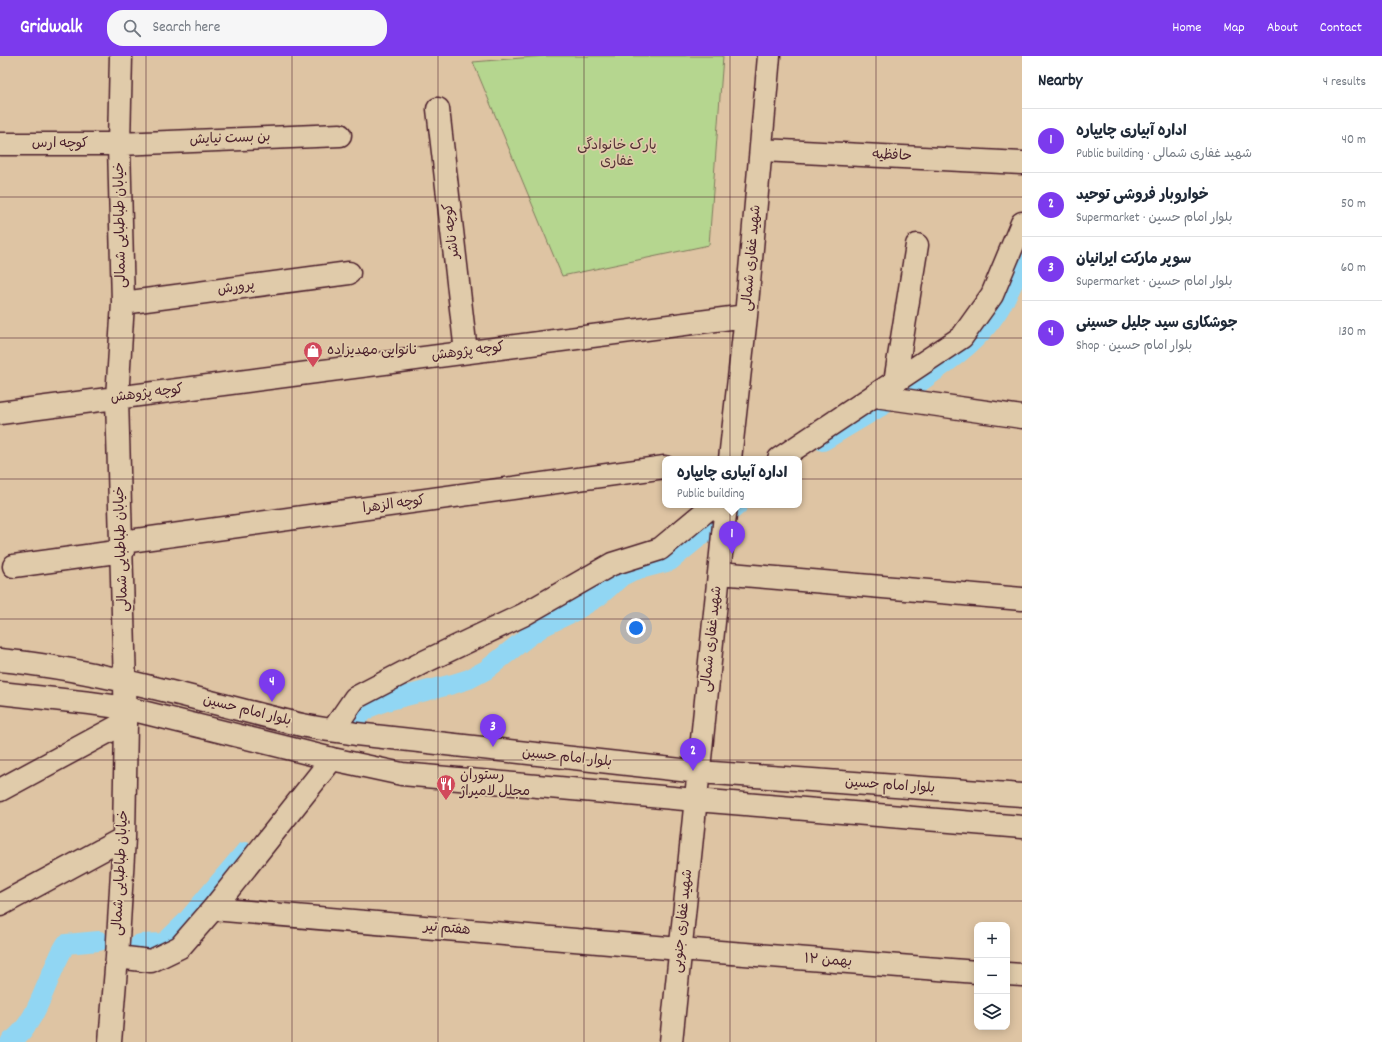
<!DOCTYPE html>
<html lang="en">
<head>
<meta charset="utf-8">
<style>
  body { margin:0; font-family:Dekko,"Playpen Sans Arabic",sans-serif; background:#f6f6f7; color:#1f2937 }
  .controls { position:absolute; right:12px; bottom:12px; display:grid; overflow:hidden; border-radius:8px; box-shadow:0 2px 10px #0003 }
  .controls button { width:36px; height:36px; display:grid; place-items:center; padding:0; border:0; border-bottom:1px solid #e0e1e3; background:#fff; color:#1f2937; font:20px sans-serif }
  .you { position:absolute; left:636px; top:572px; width:14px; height:14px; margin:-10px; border:3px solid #fff; border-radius:50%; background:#1a73e8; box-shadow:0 0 0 6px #1a73e833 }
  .badge { display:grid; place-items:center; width:26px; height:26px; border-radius:50%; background:#7c3aed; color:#fff; font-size:13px; font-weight:700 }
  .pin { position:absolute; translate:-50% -33px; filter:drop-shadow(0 1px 2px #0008) }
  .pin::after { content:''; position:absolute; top:21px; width:14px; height:12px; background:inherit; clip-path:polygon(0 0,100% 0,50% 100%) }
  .popup { position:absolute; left:662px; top:400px; width:140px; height:52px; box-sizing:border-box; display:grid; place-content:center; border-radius:8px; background:#fff; filter:drop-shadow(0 1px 3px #0005); font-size:13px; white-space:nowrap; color:#747a83 }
  .popup b { font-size:15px; color:#1f2937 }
  .popup::after { content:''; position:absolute; left:50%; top:100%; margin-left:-8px; border:8px solid transparent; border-top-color:#fff }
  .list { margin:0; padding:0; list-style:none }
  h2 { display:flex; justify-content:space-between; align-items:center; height:52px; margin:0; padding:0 16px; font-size:17px }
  h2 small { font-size:13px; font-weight:400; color:#747a83 }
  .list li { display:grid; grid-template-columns:26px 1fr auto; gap:12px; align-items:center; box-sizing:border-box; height:64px; padding:0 16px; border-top:1px solid #e0e1e3 }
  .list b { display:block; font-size:15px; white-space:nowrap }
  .list p { margin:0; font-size:13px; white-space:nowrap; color:#747a83 }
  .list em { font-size:13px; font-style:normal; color:#747a83 }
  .icon { flex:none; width:22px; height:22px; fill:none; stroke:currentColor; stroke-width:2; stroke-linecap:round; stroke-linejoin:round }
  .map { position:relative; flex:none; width:1022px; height:986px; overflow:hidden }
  header { display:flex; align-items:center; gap:24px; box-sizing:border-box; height:56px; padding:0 20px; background:#7c3aed; color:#fff }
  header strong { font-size:19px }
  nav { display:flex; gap:22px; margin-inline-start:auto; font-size:14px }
  .search { width:280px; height:36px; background:#f6f6f7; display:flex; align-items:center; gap:10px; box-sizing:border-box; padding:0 14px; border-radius:16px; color:#747a83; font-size:15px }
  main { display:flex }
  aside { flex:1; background:#fff }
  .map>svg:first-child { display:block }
</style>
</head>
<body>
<header>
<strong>Gridwalk</strong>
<div class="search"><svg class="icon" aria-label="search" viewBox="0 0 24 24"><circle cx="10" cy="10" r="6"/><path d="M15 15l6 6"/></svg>Search here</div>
<nav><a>Home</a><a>Map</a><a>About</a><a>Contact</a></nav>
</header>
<main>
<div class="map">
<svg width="1022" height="986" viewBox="0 0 1022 986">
  <rect width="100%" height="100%" fill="#dec4a3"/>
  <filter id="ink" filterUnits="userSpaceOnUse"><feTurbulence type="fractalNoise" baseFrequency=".025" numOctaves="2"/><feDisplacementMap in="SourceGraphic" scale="8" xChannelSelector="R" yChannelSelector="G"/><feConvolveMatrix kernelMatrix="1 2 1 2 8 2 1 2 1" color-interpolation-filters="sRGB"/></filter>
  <g filter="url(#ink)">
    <path fill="#b5d68f" stroke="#807a5d" d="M546 0H723L709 189 562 220 473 6Z"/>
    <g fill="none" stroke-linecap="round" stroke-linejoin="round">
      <path stroke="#91d6f3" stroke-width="20" d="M908 335C934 315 965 296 986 271 1002 253 1012 229 1022 207
        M823 385 890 345
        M355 663 368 652 386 645 453 628 469 623 486 614 529 580 544 570 573 556 598 541 622 520 632 515 670 505 738 449
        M140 888 164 887 186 866 245 796
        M10 986C39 967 47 918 66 888L99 885"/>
      <g stroke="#4a1f2b" stroke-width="25">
        <path id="minor" d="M438 53 466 296
          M0 88H119L340 79
          M762 94 1022 107
          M123 247 349 217
          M895 326 917 189
          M875 340 1022 361
          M0 357 746 260
          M730 403 746 260 769 0
          M779 403 962 281 992 239 1022 167
          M122 486 665 411
          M14 510 123 495
          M719 517 1022 543
          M0 604C103 614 202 645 302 669 320 673 338 675 356 678L699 716 1022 739
          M0 637 90 647 126 652 332 703 402 718 696 744 1022 771
          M333 674 355 642 422 607 523 559 612 508 660 493 713 449
          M0 734 126 666
          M0 849 124 782
          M213 853 680 893 977 916
          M117 901 151 905 180 891 213 853 332 703
          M1007 918 1022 919
          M110 986 117 901 124 782 126 666 117 342 123 247 119 88 121 0
          M671 986 726 449"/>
      </g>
      <use href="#minor" stroke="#e0cbaa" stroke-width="22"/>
    </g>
  </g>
  <path fill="none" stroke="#4a1f2b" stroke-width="1" stroke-opacity="0.55" d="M146 0V986M292 0V986M438 0V986M584 0V986M730 0V986M876 0V986M0 141H1022M0 282H1022M0 423H1022M0 563H1022M0 704H1022M0 845H1022"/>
  <defs>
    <g id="shop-pin" transform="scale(1)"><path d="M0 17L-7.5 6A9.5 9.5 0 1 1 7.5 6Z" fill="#d1495b" stroke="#e0cbaa"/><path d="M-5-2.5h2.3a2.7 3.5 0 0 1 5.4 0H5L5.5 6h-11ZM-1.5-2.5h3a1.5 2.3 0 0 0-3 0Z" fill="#fff"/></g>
    <g id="restaurant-pin" transform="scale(1)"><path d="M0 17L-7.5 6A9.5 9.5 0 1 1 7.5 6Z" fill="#d1495b" stroke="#e0cbaa"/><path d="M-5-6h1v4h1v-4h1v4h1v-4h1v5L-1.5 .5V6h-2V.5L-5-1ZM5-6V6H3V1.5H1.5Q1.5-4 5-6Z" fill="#fff"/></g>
  </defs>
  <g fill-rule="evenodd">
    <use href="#shop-pin" x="313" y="295"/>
    <use href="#restaurant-pin" x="446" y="728"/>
  </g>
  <g text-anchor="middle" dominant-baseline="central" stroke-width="3.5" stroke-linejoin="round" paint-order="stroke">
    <g font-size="14" fill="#4a1f2b" stroke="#e0cbaa">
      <text transform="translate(230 83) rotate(-2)">بن بست نیایش</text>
      <text x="60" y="88">کوچه ارس</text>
      <text transform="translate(892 100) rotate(3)">حافظیه</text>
      <text transform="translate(121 169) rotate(-91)">خیابان طباطبایی شمالی</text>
      <text transform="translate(452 175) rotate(-97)">کوچه ناشر</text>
      <text transform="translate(752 202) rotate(-85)">شهید غفاری شمالی</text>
      <text transform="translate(236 232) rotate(-8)">پرورش</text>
      <text transform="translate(468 296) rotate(-7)">کوچه پژوهش</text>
      <text transform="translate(147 338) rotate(-7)">کوچه پژوهش</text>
      <text transform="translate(394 449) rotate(-8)">کوچه الزهرا</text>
      <text transform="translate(122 493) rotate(-92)">خیابان طباطبایی شمالی</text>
      <text transform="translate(712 583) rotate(-84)">شهید غفاری شمالی</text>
      <text transform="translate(247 655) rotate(14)">بلوار امام حسین</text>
      <text transform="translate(567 702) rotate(6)">بلوار امام حسین</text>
      <text transform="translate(890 730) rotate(4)">بلوار امام حسین</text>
      <text transform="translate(121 817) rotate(-87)">خیابان طباطبایی شمالی</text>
      <text transform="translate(683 865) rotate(-84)">شهید غفاری جنوبی</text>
      <text transform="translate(447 873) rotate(5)">هفتم تیر</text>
      <text transform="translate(828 905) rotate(4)">۱۲ بهمن</text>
    </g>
    <g font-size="14" fill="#553135" stroke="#e0cbaa">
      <text x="617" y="90">پارک خانوادگی<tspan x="617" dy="16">غفاری</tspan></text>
    </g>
    <g font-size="14" fill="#4a1f2b" stroke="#e0cbaa" text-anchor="start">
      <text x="327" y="295">نانوایی مهدیزاده</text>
      <text x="460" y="720">رستوران<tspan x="460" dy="16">مجلل لامیراژ</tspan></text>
    </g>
  </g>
</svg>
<div class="controls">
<button>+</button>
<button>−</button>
<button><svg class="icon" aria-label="layers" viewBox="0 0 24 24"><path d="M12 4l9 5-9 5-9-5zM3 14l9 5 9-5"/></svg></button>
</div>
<div class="you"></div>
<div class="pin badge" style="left:732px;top:498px">1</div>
<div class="popup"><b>اداره آبیاری چایپاره</b>Public building</div>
<div class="pin badge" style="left:693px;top:715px">2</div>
<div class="pin badge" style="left:493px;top:691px">3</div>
<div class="pin badge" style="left:272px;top:646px">4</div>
</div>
<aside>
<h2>Nearby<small>4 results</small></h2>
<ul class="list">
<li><span class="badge">1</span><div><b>اداره آبیاری چایپاره</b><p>Public building · شهید غفاری شمالی</p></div><em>40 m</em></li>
<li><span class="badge">2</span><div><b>خواروبار فروشی توحید</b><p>Supermarket · بلوار امام حسین</p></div><em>50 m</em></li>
<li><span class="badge">3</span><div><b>سوپر مارکت ایرانیان</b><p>Supermarket · بلوار امام حسین</p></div><em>60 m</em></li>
<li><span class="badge">4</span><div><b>جوشکاری سید جلیل حسینی</b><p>Shop · بلوار امام حسین</p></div><em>130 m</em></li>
</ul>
</aside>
</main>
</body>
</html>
